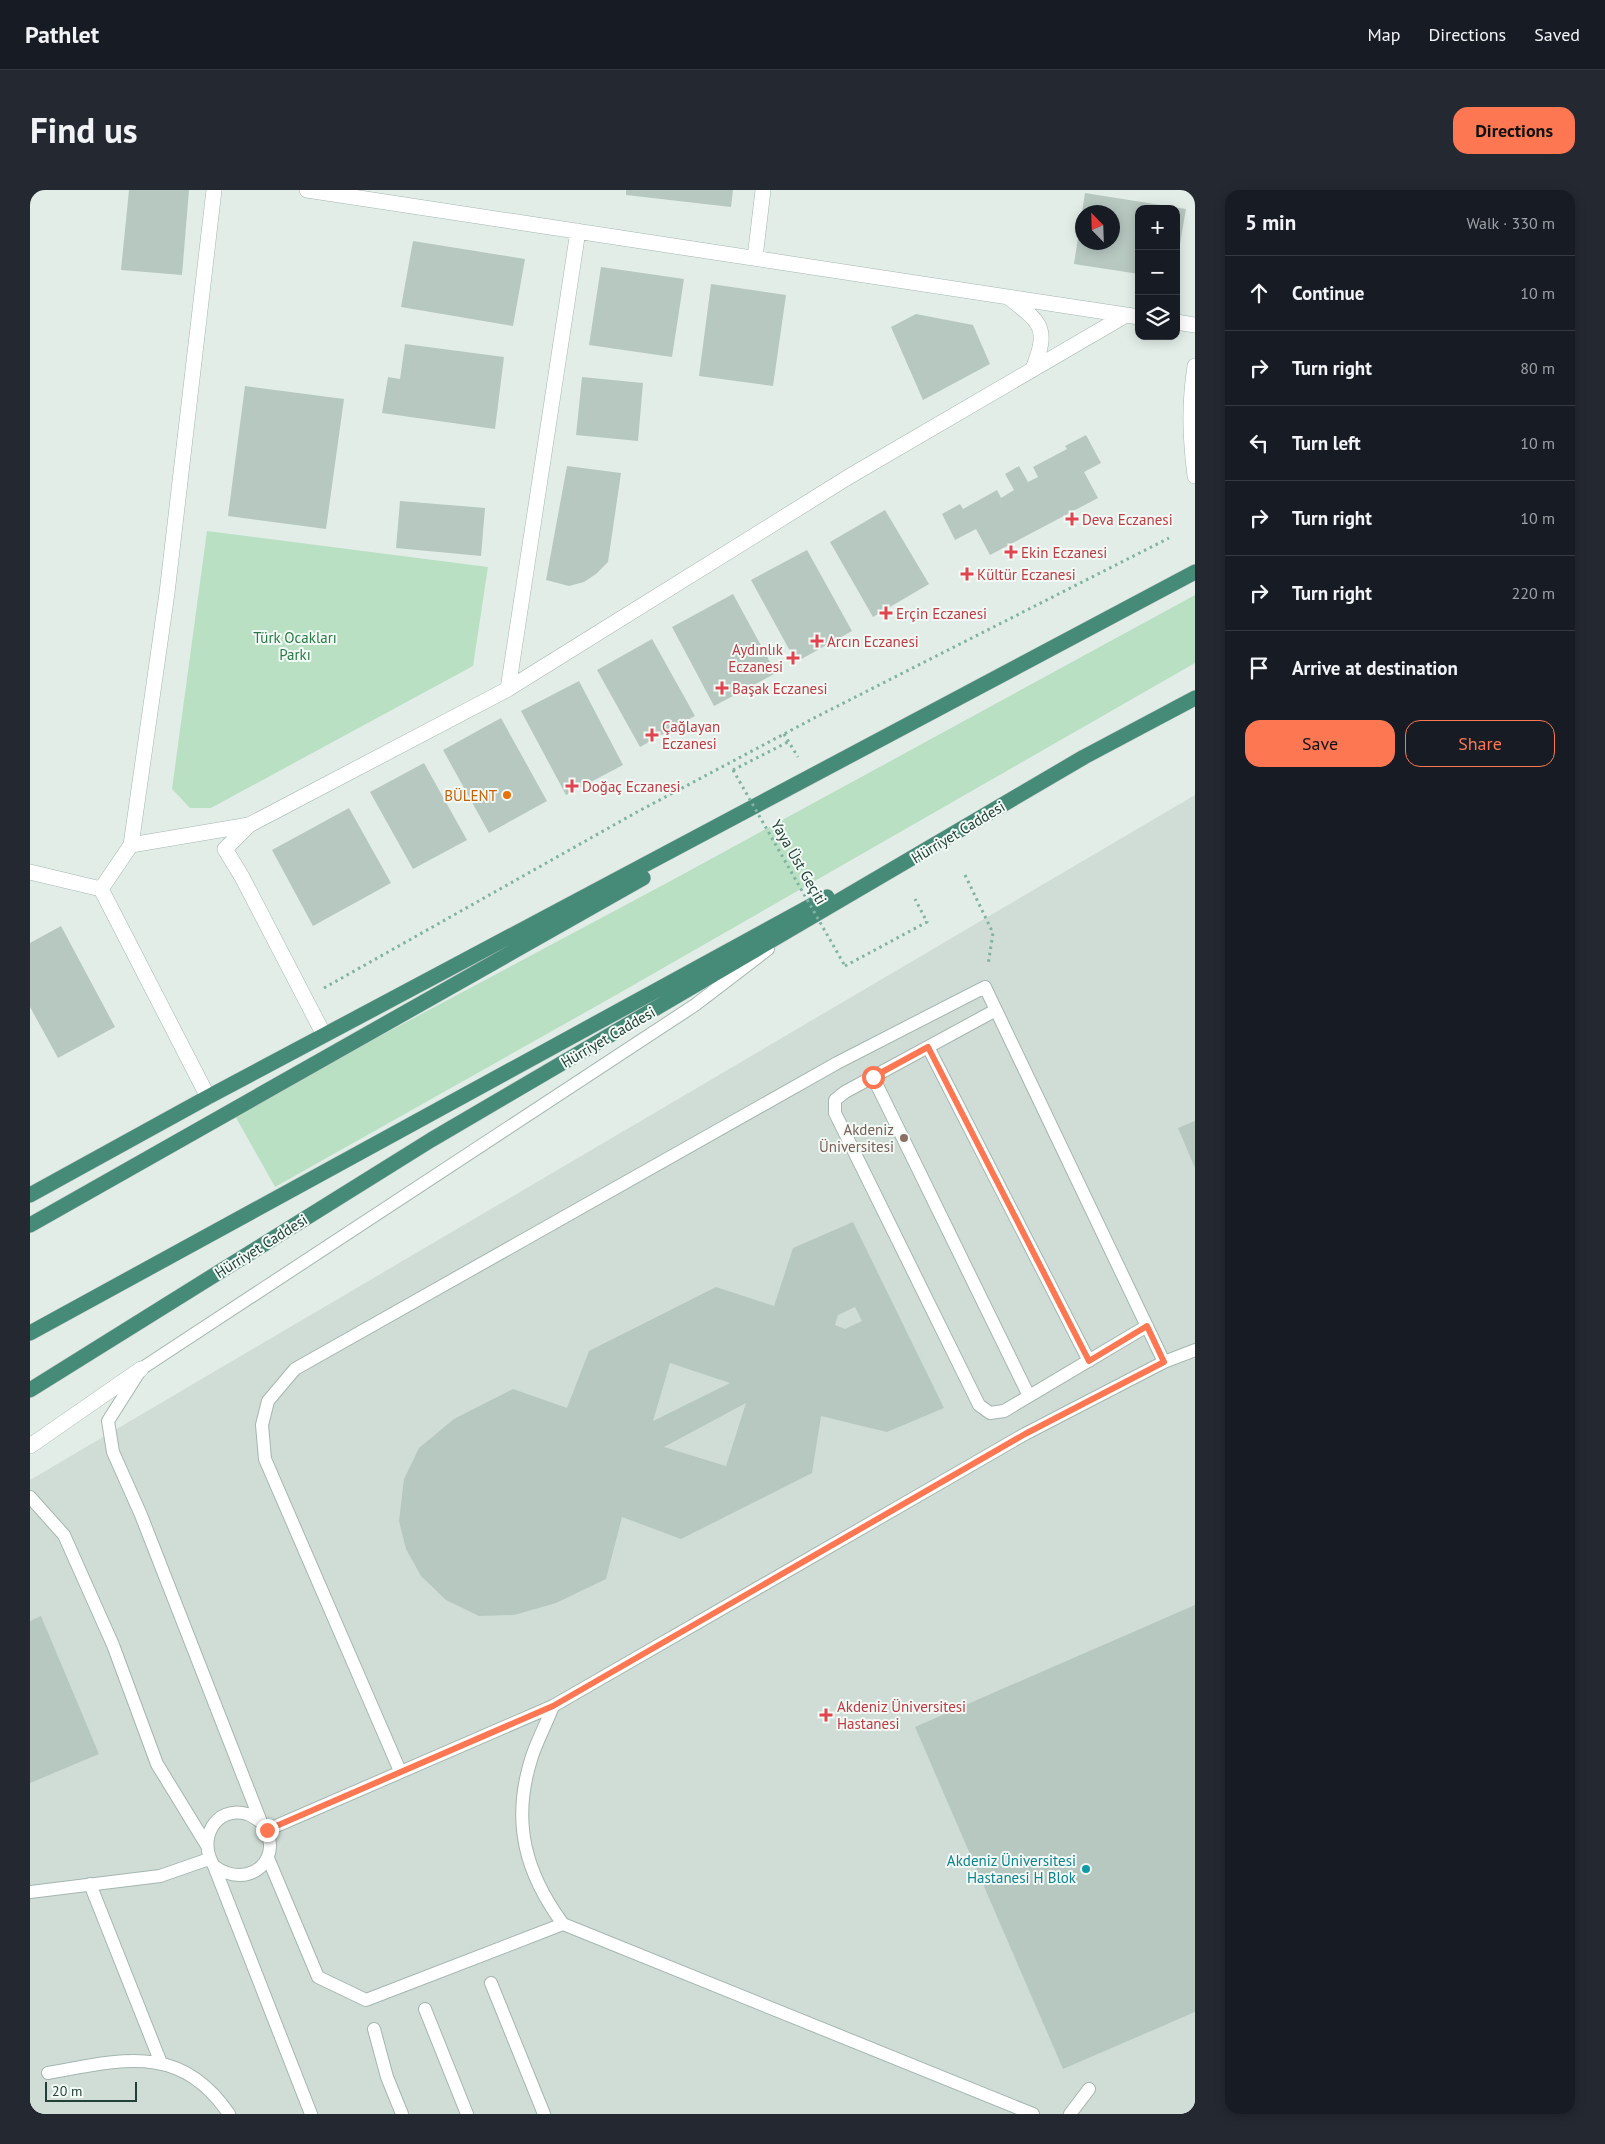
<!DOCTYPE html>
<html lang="en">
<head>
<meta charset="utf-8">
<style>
  body { margin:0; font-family:"PT Sans",sans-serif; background:#242831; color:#f1f3f6 }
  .controls { position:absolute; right:15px; top:15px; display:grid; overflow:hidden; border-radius:10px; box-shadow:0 2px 12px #0003 }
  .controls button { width:45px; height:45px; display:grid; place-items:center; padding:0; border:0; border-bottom:1px solid #363941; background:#171b24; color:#f1f3f6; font:25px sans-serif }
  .compass { position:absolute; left:1045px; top:15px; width:45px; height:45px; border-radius:50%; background:#171b24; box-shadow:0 2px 12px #0003; rotate:337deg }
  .scale { position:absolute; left:15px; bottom:12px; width:92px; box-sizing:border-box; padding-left:5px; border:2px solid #214037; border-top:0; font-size:14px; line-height:18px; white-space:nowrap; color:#214037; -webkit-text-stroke:4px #f3faf6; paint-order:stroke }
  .stop { position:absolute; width:15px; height:15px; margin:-11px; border:4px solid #fc7752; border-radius:50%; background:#fff }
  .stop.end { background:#fc7752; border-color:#fff; box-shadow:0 1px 5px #0008 }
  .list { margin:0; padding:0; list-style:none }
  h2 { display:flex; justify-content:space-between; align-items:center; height:65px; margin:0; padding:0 20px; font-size:21px }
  h2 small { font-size:16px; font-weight:400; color:#9ea1a6 }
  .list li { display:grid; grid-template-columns:32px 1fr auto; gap:15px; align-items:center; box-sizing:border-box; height:75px; padding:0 20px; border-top:1px solid #363941 }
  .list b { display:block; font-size:19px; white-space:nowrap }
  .list em { font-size:16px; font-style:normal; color:#9ea1a6 }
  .actions { display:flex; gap:10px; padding:15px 20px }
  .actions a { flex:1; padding:11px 0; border:1px solid #fc7752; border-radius:15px; text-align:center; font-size:18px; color:#fc7752 }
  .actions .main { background:#fc7752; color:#111 }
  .icon { flex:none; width:28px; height:28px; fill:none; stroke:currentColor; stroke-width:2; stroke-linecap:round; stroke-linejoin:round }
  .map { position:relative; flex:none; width:1165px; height:1924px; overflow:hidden; border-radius:15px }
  header { display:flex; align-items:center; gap:30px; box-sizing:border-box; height:70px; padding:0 25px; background:#171b24; border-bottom:1px solid #363941 }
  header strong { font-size:24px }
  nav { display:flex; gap:28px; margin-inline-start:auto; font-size:18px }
  .intro { display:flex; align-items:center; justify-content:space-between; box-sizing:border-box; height:120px; padding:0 30px }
  h1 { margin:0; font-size:35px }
  .button { padding:12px 22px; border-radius:15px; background:#fc7752; color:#111; font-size:18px; font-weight:700 }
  main { display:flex; gap:30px; padding:0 30px }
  aside { flex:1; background:#171b24; border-radius:15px; box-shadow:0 2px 12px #0003 }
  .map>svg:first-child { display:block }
</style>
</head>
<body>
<header>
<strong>Pathlet</strong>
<nav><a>Map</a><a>Directions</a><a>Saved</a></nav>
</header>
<div class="intro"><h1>Find us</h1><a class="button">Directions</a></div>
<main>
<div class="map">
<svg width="1165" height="1924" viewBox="0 0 1165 1924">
  <rect width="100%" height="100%" fill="#e2ede8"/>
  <path fill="#d0ddd7" d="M1165 605V1924H0V1290Z"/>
  <path fill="#bae0c3" d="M177 341 458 377 443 476 181 618H160L142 599Z
    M1165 405V473L586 805 245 997 204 924 646 688Z"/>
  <path fill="#b7c8c1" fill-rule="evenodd" d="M99 0H159L152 85 91 80Z
    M596 0H703L701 17 596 5Z
    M1055 3 1156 19 1147 71 1146 19H1109V84L1044 74 1051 28 1052 52H1082V22H1052Z
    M383 51 495 69 483 136 371 117Z
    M571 77 654 89 642 167 559 155Z
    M681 94 756 105 743 196 669 186Z
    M886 124 943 135 960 174 893 210 861 137Z
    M375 154 474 167 465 239 352 223 358 187 370 189Z
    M552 187 613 193 608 251 546 245Z
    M215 196 314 209 296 339 198 326Z
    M1056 245 1071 273 1054 282 1068 308 960 365 946 339 925 350 912 324 930 314 933 319 967 300 971 308 984 300 975 284 989 276 998 292 1008 287 1003 277 1037 259 1035 256Z
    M537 276 591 283 578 372 566 384 554 392 539 396 516 390Z
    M370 311 455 318 451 366 366 358Z
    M855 320 899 394 843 427 800 352Z
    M777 360 822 441 766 472 721 390Z
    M703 404 746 483 684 516 642 437Z
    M622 449 665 526 610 557 567 480Z
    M549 491 593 575 536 605 491 521Z
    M471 528 517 611 459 643 413 560Z
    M394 573 437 650 383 679 340 602Z
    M319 618 361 693 283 736 242 660Z
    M31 736 85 837 28 868 0 817V753Z
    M1165 931V978L1148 938Z
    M823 1032 914 1218 857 1242 791 1226 782 1283 651 1349 592 1327 576 1389 526 1413 484 1425 449 1426 416 1410 391 1386 376 1359 369 1331 374 1289 389 1258 424 1229 483 1199 537 1218 559 1161 686 1097 744 1116 763 1058ZM825 1117 832 1131 815 1139 805 1135 808 1125ZM640 1173 700 1193 623 1231ZM716 1213 696 1276 634 1257Z
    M1165 1415V1822L1033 1879 885 1537Z
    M11 1426 69 1564 0 1593V1431Z"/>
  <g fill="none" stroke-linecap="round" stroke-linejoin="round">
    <g stroke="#a4b6af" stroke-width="14">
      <path id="service" d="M966 820 815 902 805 910V923L949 1215 960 1223 974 1221 1117 1136
        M898 857 1059 1171
        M843 887 999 1206
        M0 1307 34 1345 83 1455 127 1574 176 1654
        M523 1516C516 1535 505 1554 500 1573 482 1634 496 1684 533 1734
        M370 1581 235 1269 232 1235 238 1211 265 1179 807 873 955 797 1134 1172
        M231 1632C227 1630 222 1625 217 1624 185 1615 167 1650 184 1676L281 1924
        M237 1640 523 1516 995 1244 1134 1172 1165 1160
        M238 1668 288 1787 336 1810 533 1734 1003 1924
        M184 1676C219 1702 258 1667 231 1632L111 1325 83 1262 78 1231 111 1179 665 815 738 759
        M60 1694 131 1873
        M0 1702 130 1686 179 1669
        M461 1793 514 1924
        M395 1819 437 1924
        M344 1839 357 1887 372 1924
        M18 1883C91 1870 150 1852 199 1924
        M1040 1924 1059 1899"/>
    </g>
    <g stroke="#a4b6af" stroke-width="16">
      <path id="minor" d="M277 0 1109 127
        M725 68 733 0
        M978 107C1012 133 1019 138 1003 179
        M1146 132 1165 135
        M1165 176C1159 216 1160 245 1165 286
        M478 499 548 41
        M219 635 195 659 212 687 294 845
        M101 655 219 635 478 499 820 286 1096 125
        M0 682 71 699
        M178 907 71 699 101 655 137 403 184 0
        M0 1256 111 1179"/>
    </g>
    <g stroke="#c1cac7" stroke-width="16">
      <path id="trunk" d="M0 1005 178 907 1165 382
        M0 1035 613 688
        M0 1143 797 707
        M0 1200 401 950 1054 567 1165 508"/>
    </g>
    <path stroke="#80b3a2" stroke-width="3" stroke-dasharray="2.5 4" stroke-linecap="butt" d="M754 544 768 567
      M703 580 758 552
      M935 685 963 743 958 775
      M815 776 897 732 885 709
      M294 798 607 622 786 527 1139 348"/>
    <use href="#service" stroke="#fff" stroke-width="12"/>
    <use href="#minor" stroke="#fff" stroke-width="15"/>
    <use href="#trunk" stroke="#468a78" stroke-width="15"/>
    <path stroke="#80b3a2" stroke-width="3" stroke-dasharray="2.5 4" stroke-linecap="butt" d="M703 580 815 776"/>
  </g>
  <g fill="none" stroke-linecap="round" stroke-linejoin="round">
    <path stroke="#fc7752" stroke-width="6" d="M237 1640 523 1516 995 1244 1134 1172 1117 1136 1059 1171 898 857 843 887"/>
  </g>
  <g fill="#e0444e" stroke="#f3faf6" stroke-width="2">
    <path d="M1039.5 321.5h5v5h5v5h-5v5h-5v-5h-5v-5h5z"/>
    <path d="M978.5 354.5h5v5h5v5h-5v5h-5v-5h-5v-5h5z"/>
    <path d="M934.5 376.5h5v5h5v5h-5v5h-5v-5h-5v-5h5z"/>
    <path d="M853.5 415.5h5v5h5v5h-5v5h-5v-5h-5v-5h5z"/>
    <path d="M784.5 443.5h5v5h5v5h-5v5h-5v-5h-5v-5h5z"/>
    <path d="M760.5 460.5h5v5h5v5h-5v5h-5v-5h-5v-5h5z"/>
    <path d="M689.5 490.5h5v5h5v5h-5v5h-5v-5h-5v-5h5z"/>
    <path d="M619.5 537.5h5v5h5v5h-5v5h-5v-5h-5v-5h5z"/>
    <path d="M539.5 588.5h5v5h5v5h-5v5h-5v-5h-5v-5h5z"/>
    <path d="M793.5 1517.5h5v5h5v5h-5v5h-5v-5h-5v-5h5z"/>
  </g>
  <circle fill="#e8710a" stroke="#f3faf6" stroke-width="2" cx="477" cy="605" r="5"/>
  <circle fill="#8d6e63" stroke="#f3faf6" stroke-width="2" cx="874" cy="948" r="5"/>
  <circle fill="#0f9aa8" stroke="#f3faf6" stroke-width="2" cx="1056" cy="1679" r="5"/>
  <g text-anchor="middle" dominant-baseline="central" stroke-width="4" stroke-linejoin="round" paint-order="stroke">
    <g font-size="15" fill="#be3a42" stroke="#f3faf6" text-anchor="start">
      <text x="1052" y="329">Deva Eczanesi</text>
      <text x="991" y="362">Ekin Eczanesi</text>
      <text x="947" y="384">Kültür Eczanesi</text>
      <text x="866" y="423">Erçin Eczanesi</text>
      <text x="797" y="451">Arcın Eczanesi</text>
      <text x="753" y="459" text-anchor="end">Aydınlık<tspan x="753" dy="17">Eczanesi</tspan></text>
      <text x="702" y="498">Başak Eczanesi</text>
      <text x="632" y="536">Çağlayan<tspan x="632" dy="17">Eczanesi</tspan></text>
      <text x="552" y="596">Doğaç Eczanesi</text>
      <text x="807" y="1516">Akdeniz Üniversitesi<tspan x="807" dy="17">Hastanesi</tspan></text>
    </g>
    <g font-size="15" fill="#287a45" stroke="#f3faf6">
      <text x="265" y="447">Türk Ocakları<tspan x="265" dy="17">Parkı</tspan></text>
    </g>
    <g font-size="15" fill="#c56008" stroke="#f3faf6" text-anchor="end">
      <text x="467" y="605">BÜLENT</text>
    </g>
    <g font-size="15" fill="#214037" stroke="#f3faf6">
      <text transform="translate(928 642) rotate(-31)">Hürriyet Caddesi</text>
      <text transform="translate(769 672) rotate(60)">Yaya Üst Geçiti</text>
      <text transform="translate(578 847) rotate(-30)">Hürriyet Caddesi</text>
      <text transform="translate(231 1056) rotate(-32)">Hürriyet Caddesi</text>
    </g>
    <g font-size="15" fill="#785e54" stroke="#f3faf6" text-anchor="end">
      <text x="864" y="939">Akdeniz<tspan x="864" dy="17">Üniversitesi</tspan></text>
    </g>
    <g font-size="15" fill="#0d838f" stroke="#f3faf6" text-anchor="end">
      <text x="1046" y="1670">Akdeniz Üniversitesi<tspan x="1046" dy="17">Hastanesi H Blok</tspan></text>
    </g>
  </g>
</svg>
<div class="controls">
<button>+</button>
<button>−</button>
<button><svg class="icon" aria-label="layers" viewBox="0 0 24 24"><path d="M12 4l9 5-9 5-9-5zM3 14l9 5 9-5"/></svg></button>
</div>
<svg class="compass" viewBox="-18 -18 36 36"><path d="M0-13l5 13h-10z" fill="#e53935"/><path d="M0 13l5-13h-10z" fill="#9ea1a6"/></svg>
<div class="scale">20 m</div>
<div class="stop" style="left:843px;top:887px"></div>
<div class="stop end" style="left:237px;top:1640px"></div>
</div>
<aside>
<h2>5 min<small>Walk · 330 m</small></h2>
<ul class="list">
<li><svg class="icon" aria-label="ahead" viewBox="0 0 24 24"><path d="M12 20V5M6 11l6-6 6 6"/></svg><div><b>Continue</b></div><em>10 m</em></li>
<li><svg class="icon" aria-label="right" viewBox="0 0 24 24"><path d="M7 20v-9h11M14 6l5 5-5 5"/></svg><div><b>Turn right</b></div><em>80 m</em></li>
<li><svg class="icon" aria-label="left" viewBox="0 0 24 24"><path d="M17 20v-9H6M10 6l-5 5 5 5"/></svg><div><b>Turn left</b></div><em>10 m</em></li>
<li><svg class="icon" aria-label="right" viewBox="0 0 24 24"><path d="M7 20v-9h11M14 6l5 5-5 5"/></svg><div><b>Turn right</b></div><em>10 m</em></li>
<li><svg class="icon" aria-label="right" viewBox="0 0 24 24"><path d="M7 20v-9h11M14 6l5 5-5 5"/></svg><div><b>Turn right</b></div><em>220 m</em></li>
<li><svg class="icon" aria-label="arrive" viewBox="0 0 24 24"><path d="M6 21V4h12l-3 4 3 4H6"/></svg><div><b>Arrive at destination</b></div></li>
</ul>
<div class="actions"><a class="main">Save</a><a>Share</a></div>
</aside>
</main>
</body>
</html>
